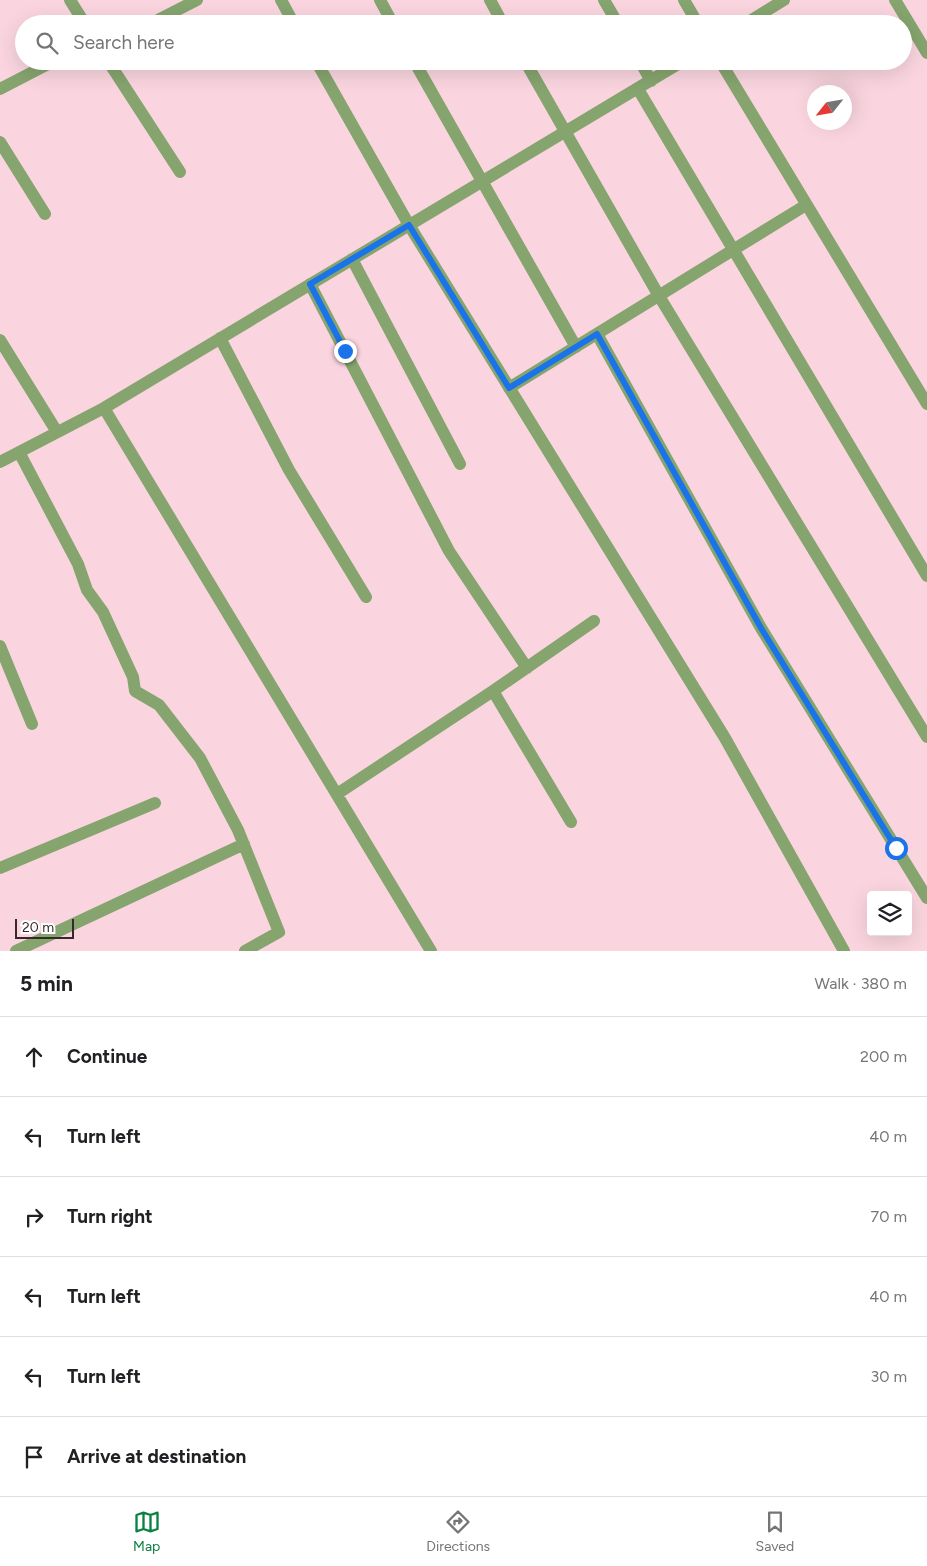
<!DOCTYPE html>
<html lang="en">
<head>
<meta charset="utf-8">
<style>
  body { margin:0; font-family:Figtree,sans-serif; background:#f6f6f6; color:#202124 }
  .controls { position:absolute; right:15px; bottom:15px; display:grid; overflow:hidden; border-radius:5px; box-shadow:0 5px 20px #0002 }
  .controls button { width:45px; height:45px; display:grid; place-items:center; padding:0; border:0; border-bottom:1px solid #e0e0e0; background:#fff; color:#202124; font:25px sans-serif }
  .compass { position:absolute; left:807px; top:85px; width:45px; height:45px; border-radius:50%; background:#fff; box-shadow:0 5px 20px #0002; rotate:239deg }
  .scale { position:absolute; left:15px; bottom:12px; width:59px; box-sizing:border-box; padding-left:5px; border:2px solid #36292c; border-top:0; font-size:14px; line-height:18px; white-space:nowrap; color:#36292c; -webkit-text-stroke:4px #fff; paint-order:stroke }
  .stop { position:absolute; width:15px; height:15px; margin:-11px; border:4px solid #1a73e8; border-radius:50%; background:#fff }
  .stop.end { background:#1a73e8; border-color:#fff; box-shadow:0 1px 5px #0008 }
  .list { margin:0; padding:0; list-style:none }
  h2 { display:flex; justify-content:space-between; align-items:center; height:65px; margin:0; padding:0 20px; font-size:21px }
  h2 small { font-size:16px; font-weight:400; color:#757577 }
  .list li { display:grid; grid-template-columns:32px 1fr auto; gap:15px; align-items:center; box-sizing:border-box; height:80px; padding:0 20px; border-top:1px solid #e0e0e0 }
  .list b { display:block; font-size:19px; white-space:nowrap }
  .list em { font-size:16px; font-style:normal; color:#757577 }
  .icon { flex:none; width:28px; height:28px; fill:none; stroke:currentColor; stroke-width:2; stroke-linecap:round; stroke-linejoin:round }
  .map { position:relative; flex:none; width:927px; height:951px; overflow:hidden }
  .search { position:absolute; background:#fff; box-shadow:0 5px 20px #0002; left:15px; right:15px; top:15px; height:55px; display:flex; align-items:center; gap:12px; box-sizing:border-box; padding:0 18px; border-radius:28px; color:#757577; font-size:19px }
  .sheet { height:545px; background:#fff }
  nav { display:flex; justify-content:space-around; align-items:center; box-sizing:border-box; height:70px; border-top:1px solid #e0e0e0; background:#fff; font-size:14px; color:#757577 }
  nav a { display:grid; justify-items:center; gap:2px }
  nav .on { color:#0b8043 }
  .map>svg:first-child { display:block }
</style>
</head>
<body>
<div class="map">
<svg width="927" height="951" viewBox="0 0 927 951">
  <rect width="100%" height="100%" fill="#fad5df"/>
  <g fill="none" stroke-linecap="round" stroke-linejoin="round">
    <path stroke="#85a46e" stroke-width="12" d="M70 0 85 24
      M281 0 294 24
      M380 0 393 24
      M490 0 503 24
      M604 0 618 24
      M684 0 698 24
      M895 0 927 53
      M150 24 197 0
      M745 24 784 0
      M108 61 180 172
      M316 61 409 225 725 738 844 951
      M414 61 576 347
      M525 61 659 296 927 737
      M640 61 651 81
      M720 61 927 404
      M0 89 54 61
      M638 89 927 576
      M0 142 45 214
      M352 259 460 464
      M310 284 449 551 527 668
      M597 334 761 628 927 898
      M220 338 289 470 366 597
      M0 340 57 432
      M509 388 806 205
      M104 408 431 951
      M19 452 78 564 87 590 103 612 133 677 135 691 159 705 200 758 238 830 279 932 245 951
      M0 462 104 408 683 61
      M0 646 32 724
      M493 691 571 822
      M337 794 493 691 594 621
      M0 868 155 803
      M16 951 244 844"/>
  </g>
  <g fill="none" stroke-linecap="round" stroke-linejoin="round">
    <path stroke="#1a73e8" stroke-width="6" d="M345 351 310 284 409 225 509 388 597 334 761 628 896 848"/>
  </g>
</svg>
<div class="controls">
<button><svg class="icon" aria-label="layers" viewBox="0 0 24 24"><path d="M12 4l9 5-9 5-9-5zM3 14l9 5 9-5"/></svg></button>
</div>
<svg class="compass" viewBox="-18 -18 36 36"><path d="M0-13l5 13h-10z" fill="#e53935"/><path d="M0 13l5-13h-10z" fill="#757577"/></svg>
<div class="scale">20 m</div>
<div class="stop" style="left:896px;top:848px"></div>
<div class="stop end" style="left:345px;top:351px"></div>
<div class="search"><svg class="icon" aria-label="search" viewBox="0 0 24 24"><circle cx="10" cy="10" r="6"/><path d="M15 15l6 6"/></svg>Search here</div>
</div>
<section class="sheet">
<h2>5 min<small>Walk · 380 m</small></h2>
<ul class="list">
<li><svg class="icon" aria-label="ahead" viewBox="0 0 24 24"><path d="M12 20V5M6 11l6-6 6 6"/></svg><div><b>Continue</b></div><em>200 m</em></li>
<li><svg class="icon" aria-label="left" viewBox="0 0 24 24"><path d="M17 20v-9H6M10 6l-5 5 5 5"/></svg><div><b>Turn left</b></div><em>40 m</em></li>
<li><svg class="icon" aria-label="right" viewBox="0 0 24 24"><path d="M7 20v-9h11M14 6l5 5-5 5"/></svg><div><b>Turn right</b></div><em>70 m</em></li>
<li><svg class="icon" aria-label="left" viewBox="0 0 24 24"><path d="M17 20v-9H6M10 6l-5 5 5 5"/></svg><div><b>Turn left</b></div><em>40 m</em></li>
<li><svg class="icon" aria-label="left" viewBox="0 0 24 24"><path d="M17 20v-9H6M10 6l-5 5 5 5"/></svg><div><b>Turn left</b></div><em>30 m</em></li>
<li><svg class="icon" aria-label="arrive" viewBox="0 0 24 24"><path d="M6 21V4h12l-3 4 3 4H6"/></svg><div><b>Arrive at destination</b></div></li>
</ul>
</section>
<nav>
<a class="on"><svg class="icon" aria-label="map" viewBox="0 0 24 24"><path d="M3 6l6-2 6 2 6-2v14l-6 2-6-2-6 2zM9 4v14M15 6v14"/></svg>Map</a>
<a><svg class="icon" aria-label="directions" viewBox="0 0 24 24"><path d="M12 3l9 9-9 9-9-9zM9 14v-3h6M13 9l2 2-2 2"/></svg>Directions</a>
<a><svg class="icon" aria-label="saved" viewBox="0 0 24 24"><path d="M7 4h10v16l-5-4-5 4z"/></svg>Saved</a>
</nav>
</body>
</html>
